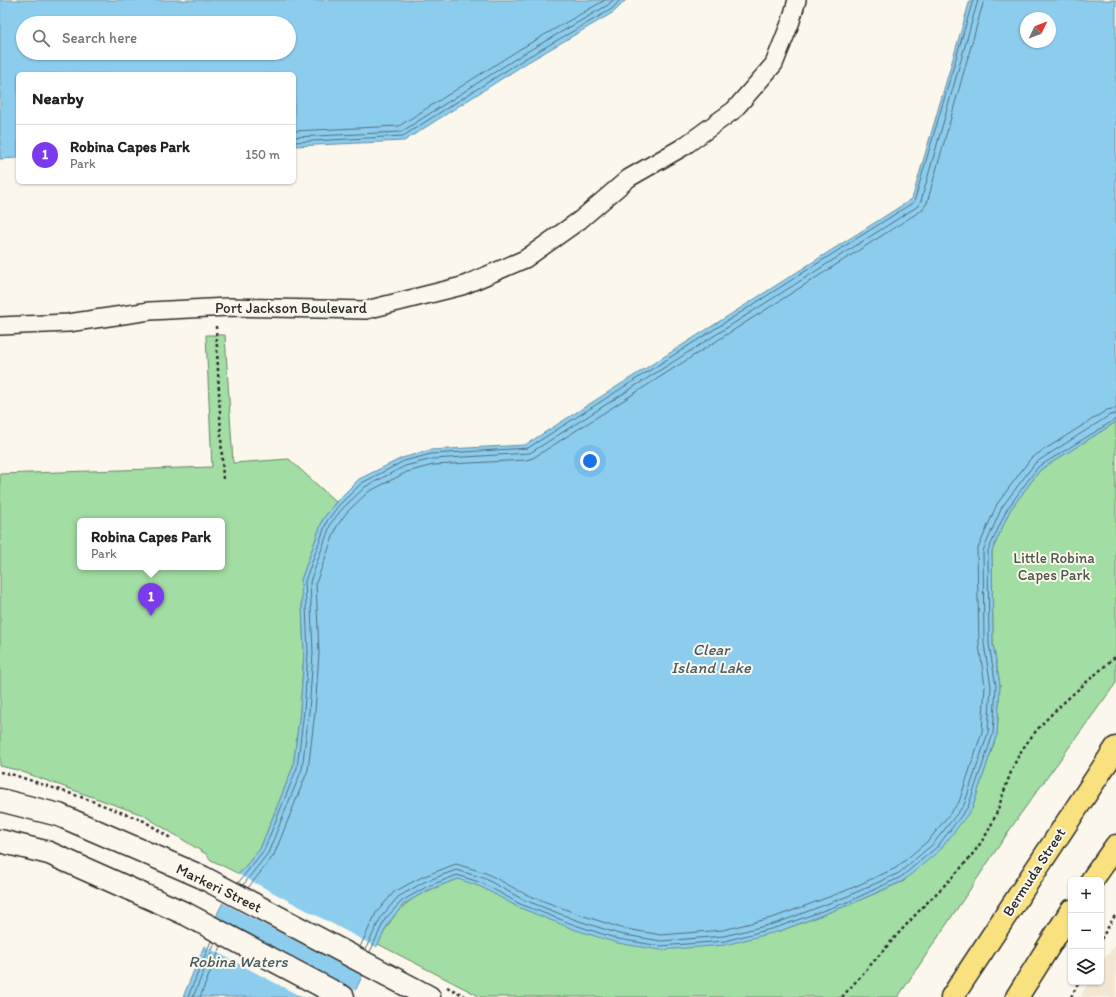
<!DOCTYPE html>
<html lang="en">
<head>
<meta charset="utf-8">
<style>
  body { margin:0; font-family:Itim,sans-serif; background:#f2f2f2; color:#202124 }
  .controls { position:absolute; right:12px; bottom:12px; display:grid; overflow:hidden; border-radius:6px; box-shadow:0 1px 3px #0004 }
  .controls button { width:36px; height:36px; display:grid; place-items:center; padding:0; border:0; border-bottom:1px solid #e0e0e0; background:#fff; color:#202124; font:20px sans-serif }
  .compass { position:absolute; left:1020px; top:12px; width:36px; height:36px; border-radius:50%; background:#fff; box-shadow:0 1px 3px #0004; rotate:47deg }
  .you { position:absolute; left:590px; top:461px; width:14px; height:14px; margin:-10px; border:3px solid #fff; border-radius:50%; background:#1a73e8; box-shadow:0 0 0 6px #1a73e833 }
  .badge { display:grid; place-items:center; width:26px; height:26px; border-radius:50%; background:#7c3aed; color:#fff; font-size:13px; font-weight:700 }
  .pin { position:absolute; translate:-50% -33px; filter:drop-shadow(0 1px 2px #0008) }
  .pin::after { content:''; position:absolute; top:21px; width:14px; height:12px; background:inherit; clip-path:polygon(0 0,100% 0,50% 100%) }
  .popup { position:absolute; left:77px; top:518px; width:148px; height:52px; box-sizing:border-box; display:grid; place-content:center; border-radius:6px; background:#fff; filter:drop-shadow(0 1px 3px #0005); font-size:13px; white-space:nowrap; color:#757577 }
  .popup b { font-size:15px; color:#202124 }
  .popup::after { content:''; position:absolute; left:50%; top:100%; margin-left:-8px; border:8px solid transparent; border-top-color:#fff }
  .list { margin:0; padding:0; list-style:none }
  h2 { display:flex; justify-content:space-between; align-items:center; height:52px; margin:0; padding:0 16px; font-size:17px }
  h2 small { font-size:13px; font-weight:400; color:#757577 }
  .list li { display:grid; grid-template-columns:26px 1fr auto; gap:12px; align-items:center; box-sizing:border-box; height:60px; padding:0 16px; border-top:1px solid #e0e0e0 }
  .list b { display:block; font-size:15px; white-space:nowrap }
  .list p { margin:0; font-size:13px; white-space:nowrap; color:#757577 }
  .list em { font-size:13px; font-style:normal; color:#757577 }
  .icon { flex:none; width:22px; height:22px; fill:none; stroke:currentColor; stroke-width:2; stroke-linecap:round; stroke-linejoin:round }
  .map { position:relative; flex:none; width:1116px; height:997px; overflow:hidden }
  .search { position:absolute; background:#fff; box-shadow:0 1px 3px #0004; left:16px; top:16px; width:280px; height:44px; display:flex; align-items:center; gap:10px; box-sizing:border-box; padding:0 14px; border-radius:22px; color:#757577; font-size:15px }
  .panel { position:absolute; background:#fff; box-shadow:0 1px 3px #0004; left:16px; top:72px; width:280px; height:112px; border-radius:6px }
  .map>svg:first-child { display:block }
</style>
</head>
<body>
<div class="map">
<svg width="1116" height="997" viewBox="0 0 1116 997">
  <rect width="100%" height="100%" fill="#fbf7ec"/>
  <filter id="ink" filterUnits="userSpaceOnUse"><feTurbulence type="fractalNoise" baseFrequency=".025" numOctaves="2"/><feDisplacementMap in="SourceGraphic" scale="8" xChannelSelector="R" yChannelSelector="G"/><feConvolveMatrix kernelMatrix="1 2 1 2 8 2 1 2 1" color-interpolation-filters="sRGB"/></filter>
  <g filter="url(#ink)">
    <path fill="#f4e6d1" d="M1116 944V997H1081L1088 982H1101V963Z"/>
    <path fill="#a2dda4" stroke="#668468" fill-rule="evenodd" d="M206 335H225L233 463 289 459 336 502 323 519 301 580 304 653 300 711 293 767 260 849 239 874 211 860 206 854 143 815 17 770 0 766V474L212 467ZM80 521H222V567H80Z
      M1116 422V683L1019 816 898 997H481L378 944C394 911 405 899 440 886 445 884 452 880 457 879 472 879 505 900 518 907L780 931 851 904 904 881 972 809 997 734 1000 685 993 644 992 551 1010 510 1040 470Z"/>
    <path fill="#8ccdee" stroke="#658ca0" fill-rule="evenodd" d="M0 0H626L614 12 528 62 404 141 294 146V74H18V158L0 159ZM23 23H289V53H23Z
      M970 0H1116V422L1040 470 1010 510 992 551 993 644 1000 685 997 734 972 809 940 850 903 881 851 904 780 931 725 945 660 950 617 943 573 929 518 907 481 887 458 879 428 890 404 904 389 922 352 997H183L219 910 239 874 260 849 293 767 300 711 304 653 301 580 323 519 336 502 359 479 402 458 430 450 525 445 912 199ZM1026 18H1050V42H1026Z"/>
    <path fill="#fbf7ec" d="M236 873 378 948 365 977 221 902Z
      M214 917 357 991 354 997H302L203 945Z"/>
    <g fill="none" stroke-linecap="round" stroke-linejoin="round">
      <path stroke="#526c79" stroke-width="1" d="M294 131 399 126 520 49 605 0
        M294 137 401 132 523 54 608 5 613 0
        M294 142 403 136 526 58 612 9 620 0
        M238 883 264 850 297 768 304 711 308 653 305 581 327 521 339 505 362 483 404 461 431 454 528 448 914 202 973 0
        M243 885 268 853 302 769 309 712 313 653 310 582 331 523 343 508 365 487 405 466 432 459 530 453 918 206 921 201 978 0
        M248 888 274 855 308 770 315 712 319 653 316 583 337 526 347 512 368 492 407 472 433 465 526 460 533 458 922 210 927 203 984 0
        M360 947 376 913 394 892 422 877 456 864 486 873 525 894 578 914 621 928 661 935 723 930 775 917 845 891 896 868 929 840 959 802 982 732 985 686 979 645 977 551 997 504 1031 458 1107 410 1116 408
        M365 950 381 917 398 897 424 882 456 870 484 878 522 899 576 920 619 934 661 941 724 936 777 923 848 896 899 873 933 844 964 805 988 733 991 686 984 644 983 551 1002 507 1035 463 1110 415 1116 414
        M370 952 385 919 402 901 426 887 457 875 482 883 520 904 575 925 618 939 660 946 725 941 778 927 850 901 901 877 937 847 968 807 993 734 996 686 989 644 988 551 1007 509 1038 467 1116 419
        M188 997 211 941
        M193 997 215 943
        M200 997 221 946"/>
      <g stroke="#2b2b2b" stroke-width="20">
        <path id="street" d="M0 326 68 323 150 311 228 307 366 310 462 286 525 259 580 220 629 178 683 147 734 110 774 64 791 21 797 0"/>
      </g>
      <g stroke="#2b2b2b" stroke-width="25">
        <path id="secondary" d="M0 800 59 815 202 877 429 997
          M0 841 49 853 186 914 343 997"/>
      </g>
      <g stroke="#2b2b2b" stroke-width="25">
        <path id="primary" d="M1092 880 1116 846
          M952 997 1116 748
          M1017 997 1071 911"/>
      </g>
      <path stroke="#2b2b2b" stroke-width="2.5" stroke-dasharray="3 3" stroke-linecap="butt" d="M216 326 223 480
        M0 772 14 775 84 798 144 821 172 839
        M1101 939 1116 914
        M447 987 467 997
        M842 997C868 968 893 939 919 911 941 888 964 868 982 841 1000 815 1004 782 1019 755 1040 718 1085 685 1116 656
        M1071 997 1079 982"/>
      <use href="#street" stroke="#fbf7ec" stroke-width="17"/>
      <use href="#secondary" stroke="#fbf7ec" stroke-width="22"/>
      <use href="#primary" stroke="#fae180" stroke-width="22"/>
    </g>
  </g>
  <g text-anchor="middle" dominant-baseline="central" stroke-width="4" stroke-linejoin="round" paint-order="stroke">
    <g font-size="15" fill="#2b2b2b" stroke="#fbf7ec">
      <text x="291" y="308">Port Jackson Boulevard</text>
      <text transform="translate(1034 872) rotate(-57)">Bermuda Street</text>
      <text transform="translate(219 888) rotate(26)">Markeri Street</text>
    </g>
    <g font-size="15" fill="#495849" stroke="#fbf7ec">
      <text x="1054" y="558">Little Robina<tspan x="1054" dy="17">Capes Park</tspan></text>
    </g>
    <g font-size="16" font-style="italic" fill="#485c66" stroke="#fbf7ec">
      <text x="711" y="649">Clear<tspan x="711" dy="18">Island Lake</tspan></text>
      <text x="238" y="961">Robina Waters</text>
    </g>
  </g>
</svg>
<div class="controls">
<button>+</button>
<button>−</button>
<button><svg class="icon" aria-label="layers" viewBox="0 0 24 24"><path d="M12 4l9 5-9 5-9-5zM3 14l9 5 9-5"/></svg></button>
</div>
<svg class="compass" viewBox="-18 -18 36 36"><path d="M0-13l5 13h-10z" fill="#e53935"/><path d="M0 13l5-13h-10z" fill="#757577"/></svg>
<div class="you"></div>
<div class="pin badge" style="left:151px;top:616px">1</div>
<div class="popup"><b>Robina Capes Park</b>Park</div>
<div class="search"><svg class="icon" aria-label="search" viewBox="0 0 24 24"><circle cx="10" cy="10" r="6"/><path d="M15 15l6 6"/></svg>Search here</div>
<section class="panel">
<h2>Nearby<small></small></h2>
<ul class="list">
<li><span class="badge">1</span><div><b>Robina Capes Park</b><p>Park</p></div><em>150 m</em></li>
</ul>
</section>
</div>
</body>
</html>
